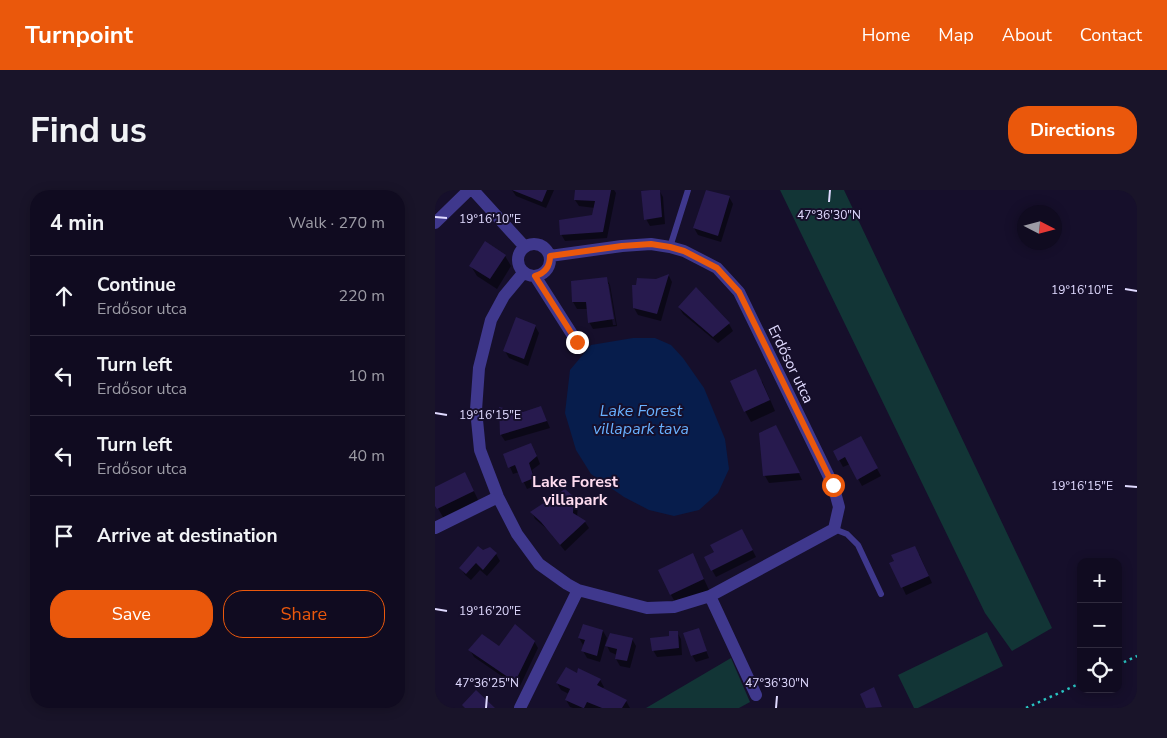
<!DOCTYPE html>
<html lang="en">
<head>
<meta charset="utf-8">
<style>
  body { margin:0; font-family:"Nunito Sans",sans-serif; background:#191429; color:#f1f3f6 }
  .controls { position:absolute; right:15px; bottom:15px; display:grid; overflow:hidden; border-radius:10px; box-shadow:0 2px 12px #0003 }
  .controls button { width:45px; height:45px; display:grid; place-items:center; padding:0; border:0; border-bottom:1px solid #302b3e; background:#100b20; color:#f1f3f6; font:25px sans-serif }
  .compass { position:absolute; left:582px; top:15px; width:45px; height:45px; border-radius:50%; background:#100b20; box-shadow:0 2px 12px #0003; rotate:96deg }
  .stop { position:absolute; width:15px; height:15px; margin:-11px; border:4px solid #ea580c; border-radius:50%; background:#fff }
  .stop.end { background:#ea580c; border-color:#fff; box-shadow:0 1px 5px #0008 }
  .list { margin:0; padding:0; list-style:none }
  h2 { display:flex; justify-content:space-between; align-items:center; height:65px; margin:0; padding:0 20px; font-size:21px }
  h2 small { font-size:16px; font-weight:400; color:#9c9ba5 }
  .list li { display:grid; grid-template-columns:32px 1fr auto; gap:15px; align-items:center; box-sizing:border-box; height:80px; padding:0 20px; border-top:1px solid #302b3e }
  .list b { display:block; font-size:19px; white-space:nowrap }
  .list p { margin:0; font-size:16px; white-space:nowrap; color:#9c9ba5 }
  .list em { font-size:16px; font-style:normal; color:#9c9ba5 }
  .actions { display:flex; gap:10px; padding:15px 20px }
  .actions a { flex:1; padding:11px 0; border:1px solid #ea580c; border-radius:20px; text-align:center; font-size:18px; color:#ea580c }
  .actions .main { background:#ea580c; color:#fff }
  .icon { flex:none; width:28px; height:28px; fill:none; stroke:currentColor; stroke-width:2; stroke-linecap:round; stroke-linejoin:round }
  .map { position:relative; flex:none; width:702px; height:518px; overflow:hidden; border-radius:20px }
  header { display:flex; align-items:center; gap:30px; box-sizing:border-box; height:70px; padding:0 25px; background:#ea580c; color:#fff }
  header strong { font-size:24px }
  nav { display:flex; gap:28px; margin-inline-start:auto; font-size:18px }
  .intro { display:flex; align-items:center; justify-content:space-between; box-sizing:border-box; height:120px; padding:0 30px }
  h1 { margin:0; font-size:35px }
  .button { padding:12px 22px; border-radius:20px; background:#ea580c; color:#fff; font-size:18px; font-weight:700 }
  main { display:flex; gap:30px; padding:0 30px }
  aside { flex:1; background:#100b20; border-radius:20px; box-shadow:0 2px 12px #0003 }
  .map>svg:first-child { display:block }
</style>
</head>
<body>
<header>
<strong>Turnpoint</strong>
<nav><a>Home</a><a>Map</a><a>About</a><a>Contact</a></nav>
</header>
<div class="intro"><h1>Find us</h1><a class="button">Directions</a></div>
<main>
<aside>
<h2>4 min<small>Walk · 270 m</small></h2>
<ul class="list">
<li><svg class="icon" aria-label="ahead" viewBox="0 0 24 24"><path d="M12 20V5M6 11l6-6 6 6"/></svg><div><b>Continue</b><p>Erdősor utca</p></div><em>220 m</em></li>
<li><svg class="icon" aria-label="left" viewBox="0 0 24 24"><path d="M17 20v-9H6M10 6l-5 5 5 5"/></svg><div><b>Turn left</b><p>Erdősor utca</p></div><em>10 m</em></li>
<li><svg class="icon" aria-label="left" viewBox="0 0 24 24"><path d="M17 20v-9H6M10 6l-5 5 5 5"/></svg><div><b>Turn left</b><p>Erdősor utca</p></div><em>40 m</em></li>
<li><svg class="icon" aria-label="arrive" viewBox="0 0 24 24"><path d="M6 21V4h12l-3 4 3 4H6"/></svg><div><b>Arrive at destination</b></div></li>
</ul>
<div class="actions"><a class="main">Save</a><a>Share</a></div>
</aside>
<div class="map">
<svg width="702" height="518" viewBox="0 0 702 518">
  <rect width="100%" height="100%" fill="#160f2b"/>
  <path fill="#123536" d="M345 0H409L617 438 577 461 550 423Z
    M552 442 568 476 483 518H479L463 485Z
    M296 468 315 512 304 518H211Z"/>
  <path fill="#071d4c" d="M198 148H220L236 155 248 168 269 198 290 249 294 279 283 303 264 320 239 326 214 320 189 307 156 284 141 260 130 223 135 180 156 155Z"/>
  <path fill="#0007" fill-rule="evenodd" d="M77 0H119L111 18 81 6Z
    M142 0H179L181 3 172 48 130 51 126 44 158 26 160 18 144 16 140 10Z
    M224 0 228 7 230 34 215 36 211 29Z
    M294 7 298 14 286 52 263 45 259 38Z
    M70 66 76 76 62 99 42 86 36 76Z
    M234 86 237 92 226 131 203 125 199 118 222 90Z
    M171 88 175 95 182 136 158 139 154 132 153 119H142L138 112ZM172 94H174L181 135H178Z
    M261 99 294 134 298 141 283 153 248 124 244 117Z
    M100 136 104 143 93 176 74 168 70 161Z
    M327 191 340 221 316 232 310 221Z
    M106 217 115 238 70 251 66 245 88 223Z
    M325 244H345L367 290 334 293 330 286Z
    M425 248 446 286 427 296 415 274 408 277 400 262Z
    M100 261 105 274 97 280 102 295 92 299 84 282 78 284 70 265Z
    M36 295 44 312 9 329 0 313V298Z
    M138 308 143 315 142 327 150 332 154 338 130 361 112 339 100 329 97 322Z
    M311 347 321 367 281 387 277 380Z
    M55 359 61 364 65 371 52 386 45 380 36 390 30 385 26 378Z
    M484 364 497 393 471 405 456 373Z
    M263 376 274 400 242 415 236 405Z
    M263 440 274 468 261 472 257 465Z
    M168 441 172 448 165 472 152 468 148 461V455L144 448Z
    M242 442 246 449 247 465 222 467 218 460Z
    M197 449 201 456 195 478 185 476 181 469 182 465 175 462 171 454Z
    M99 451 103 458 84 498 39 467 35 460 64 457Z
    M142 484 165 490 169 497 167 499 191 511 195 518H138L135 517 131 510 134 504 126 500 122 493Z"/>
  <path fill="#271a4e" d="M77 0H112L107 12Z
    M140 0H176L168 42 125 45 124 30 157 25 160 11 139 10Z
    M216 0H225L227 27 209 30 206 1Z
    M271 0 295 6 283 46 258 38Z
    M50 51 71 65 55 89 34 76Z
    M234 84 222 124 198 118 197 95H201L202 88 221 89Z
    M172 87 179 129 153 133 151 112H137L136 91Z
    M261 97 295 133 278 147 243 117Z
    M81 127 101 135 89 169 68 161Z
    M321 179 335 210 309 222 295 191Z
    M106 216 112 231 65 245 64 217 88 222Z
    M341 235 365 283 328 286 324 243Z
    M426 246 443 278 422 290 410 267 403 271 398 261Z
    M96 253 102 266 94 273 99 288 87 293 80 275 73 278 68 264Z
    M30 282 39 301 2 319 0 316V297Z
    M130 299 139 307 138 323 151 331 125 355 106 332 95 322Z
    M307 339 318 360 276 381 269 367 279 362 275 355Z
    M43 356 48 360 55 357 62 363 48 380 41 373 31 384 24 378Z
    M480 356 494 386 466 398 454 373 459 371 456 365Z
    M258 363 269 389 235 405 223 380Z
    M80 434 100 451 80 492 33 460 47 444 64 456Z
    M148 434 168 440 162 466 146 461 150 450 143 448Z
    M264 438 272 461 256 466 248 443Z
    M234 441H243L244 458 217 461 215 448 234 446Z
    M175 443 198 448 192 471 180 469 182 459 170 456Z
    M131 477 142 483 143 478 166 489 162 495 192 510 187 518H167L152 512 149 518H148L130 510 135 499 121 493Z
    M439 497 447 517 431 518 425 504Z
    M41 500 60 518H30L27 515Z"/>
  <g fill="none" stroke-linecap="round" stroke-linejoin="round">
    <path stroke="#29c4c2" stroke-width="2.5" stroke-dasharray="2.5 4" stroke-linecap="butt" d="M683 475 702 466
      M591 518 646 493"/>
    <path stroke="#3f388d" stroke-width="6" d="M235 57 253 0
      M399 339 412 344 423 355 446 404"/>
    <path stroke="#3f388d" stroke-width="12" d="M38 0 90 57
      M0 33 34 0
      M83 70a16 16 0 1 1 32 0a16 16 0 1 1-32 0Z
      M89 82 69 106 56 130 44 178 41 220 45 260 63 307 82 344 104 374 132 394 143 400 212 418 239 417 275 406 399 339 404 317 398 295 304 102 282 78 249 61 235 57 216 54 187 56 115 66
      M100 86 142 152
      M0 338 63 307
      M275 406 321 505
      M85 518 143 400"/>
  </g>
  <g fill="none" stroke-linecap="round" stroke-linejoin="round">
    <path stroke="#ea580c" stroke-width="6" d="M142 152 100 86C111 83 115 76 115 66L187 56 216 54 235 57 249 61 282 78 304 102 398 295"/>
  </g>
  <path fill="none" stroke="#e0daff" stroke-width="2" d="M394 12 395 0M0 27 12 28M690 99 702 101M0 223 12 225M690 296 702 297M0 419 12 421M51 518 52 506M341 518 342 506"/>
  <g text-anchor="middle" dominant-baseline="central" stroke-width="4" stroke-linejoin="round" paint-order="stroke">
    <g font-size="15" fill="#e0daff" stroke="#160f2b">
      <text transform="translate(356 174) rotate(64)">Erdősor utca</text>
    </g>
    <g font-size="16" font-style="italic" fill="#68b1ff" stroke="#160f2b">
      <text x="206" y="221">Lake Forest<tspan x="206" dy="18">villapark tava</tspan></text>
    </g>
    <g font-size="16" font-weight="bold" fill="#ffdcf0" stroke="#160f2b">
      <text x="140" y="292">Lake Forest<tspan x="140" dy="18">villapark</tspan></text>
    </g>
  </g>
  <g font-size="12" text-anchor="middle" fill="#e0daff" stroke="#160f2b" stroke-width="4" stroke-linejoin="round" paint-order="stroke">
    <text x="394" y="29">47°36'30"N</text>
    <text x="55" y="33">19°16'10"E</text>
    <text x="647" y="104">19°16'10"E</text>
    <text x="55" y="229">19°16'15"E</text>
    <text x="647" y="300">19°16'15"E</text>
    <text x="55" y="425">19°16'20"E</text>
    <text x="52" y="497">47°36'25"N</text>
    <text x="342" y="497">47°36'30"N</text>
  </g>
</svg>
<div class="controls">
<button>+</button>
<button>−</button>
<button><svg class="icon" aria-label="locate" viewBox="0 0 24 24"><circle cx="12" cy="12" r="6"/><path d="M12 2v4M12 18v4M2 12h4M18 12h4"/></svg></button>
</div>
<svg class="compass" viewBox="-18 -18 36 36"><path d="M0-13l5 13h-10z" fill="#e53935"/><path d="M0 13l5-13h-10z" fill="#9c9ba5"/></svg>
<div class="stop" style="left:398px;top:295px"></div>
<div class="stop end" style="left:142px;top:152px"></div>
</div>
</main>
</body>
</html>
